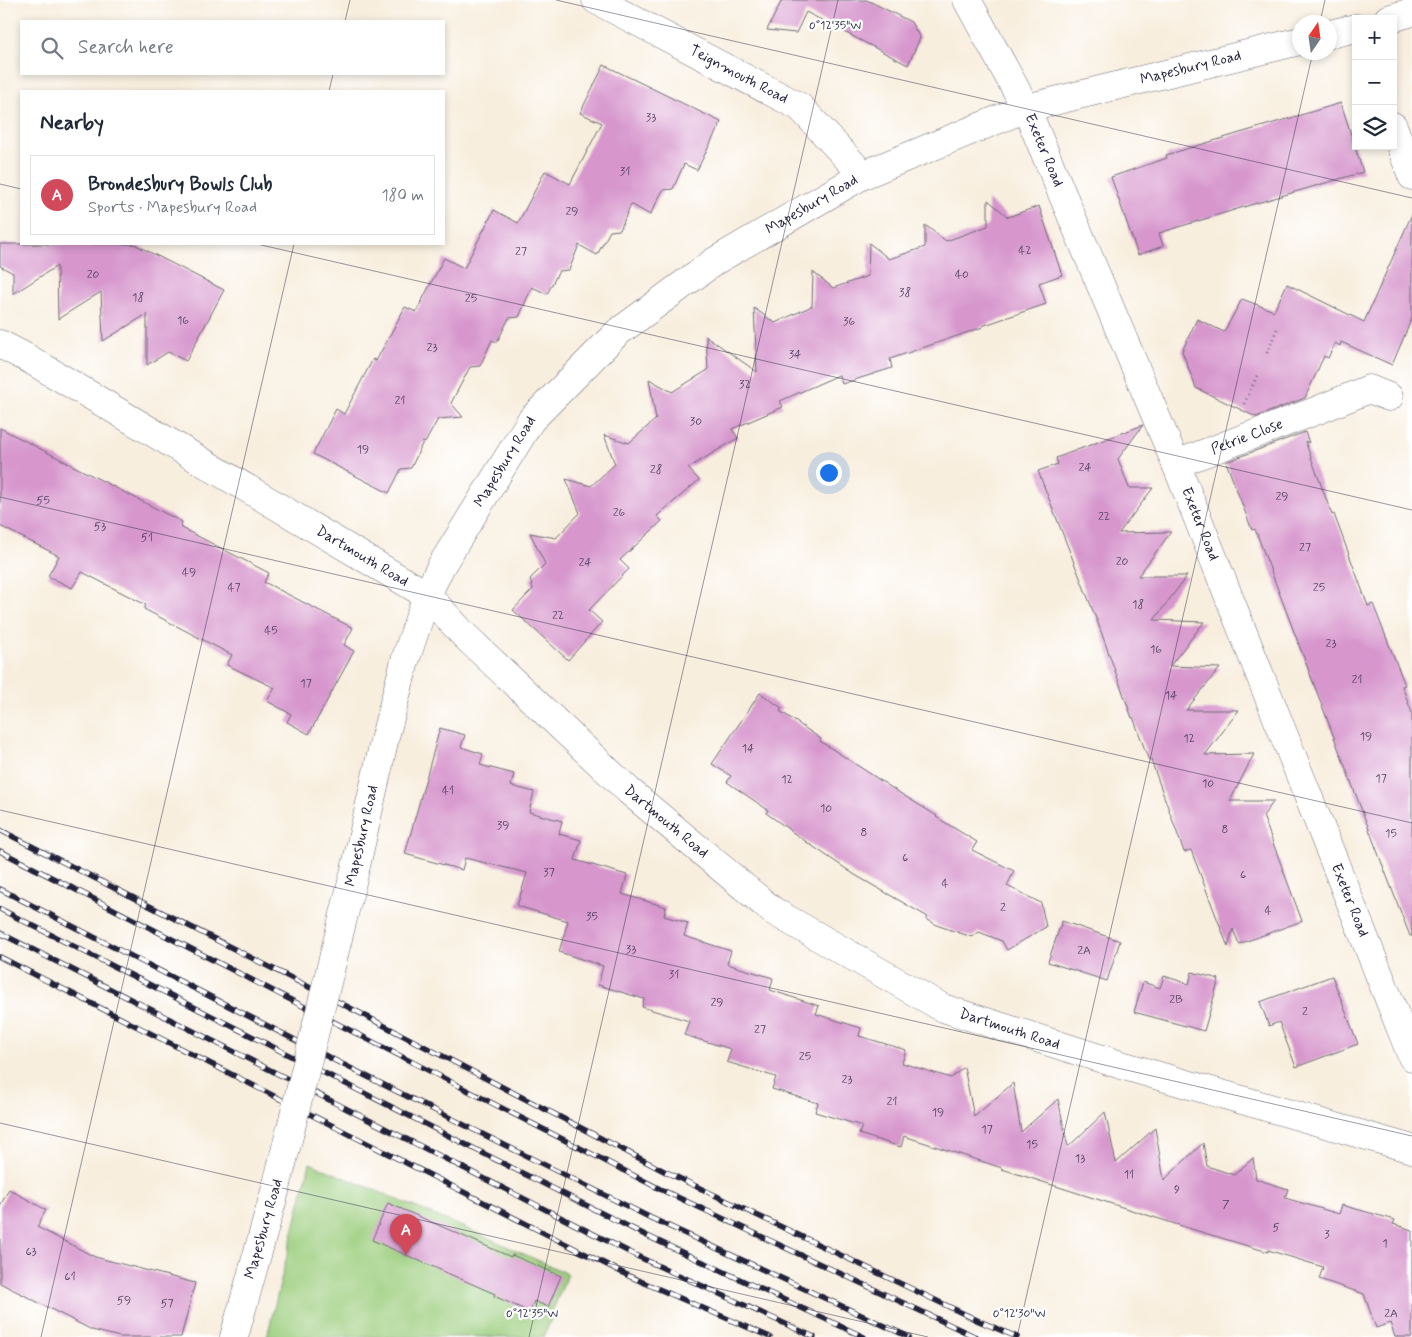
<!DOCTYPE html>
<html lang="en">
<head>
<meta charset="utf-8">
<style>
  body { margin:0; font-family:Mynerve,sans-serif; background:#f2f2f3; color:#1f2937 }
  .controls { position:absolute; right:15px; top:15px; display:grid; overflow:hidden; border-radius:0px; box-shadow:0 2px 8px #0003 }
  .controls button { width:45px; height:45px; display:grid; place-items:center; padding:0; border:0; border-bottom:1px solid #e0e1e3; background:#fff; color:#1f2937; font:25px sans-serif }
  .compass { position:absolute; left:1292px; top:15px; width:45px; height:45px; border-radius:50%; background:#fff; box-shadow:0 2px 8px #0003; rotate:13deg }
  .you { position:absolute; left:828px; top:472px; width:18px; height:18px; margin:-12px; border:4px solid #fff; border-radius:50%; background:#1a73e8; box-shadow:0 0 0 8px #1a73e833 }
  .badge { display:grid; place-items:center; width:32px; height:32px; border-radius:50%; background:#d1495b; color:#fff; font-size:16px; font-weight:700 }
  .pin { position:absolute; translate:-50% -41px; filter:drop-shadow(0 1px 2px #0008) }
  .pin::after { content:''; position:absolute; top:26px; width:18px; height:15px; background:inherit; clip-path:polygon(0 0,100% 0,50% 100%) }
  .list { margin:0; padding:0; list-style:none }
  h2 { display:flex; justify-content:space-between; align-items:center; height:65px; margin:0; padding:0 20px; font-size:21px }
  h2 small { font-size:16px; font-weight:400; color:#747a83 }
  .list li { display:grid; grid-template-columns:32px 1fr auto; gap:15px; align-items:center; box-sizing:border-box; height:80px; margin:0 10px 10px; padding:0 10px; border:1px solid #e0e1e3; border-radius:0px }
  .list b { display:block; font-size:19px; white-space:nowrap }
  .list p { margin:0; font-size:16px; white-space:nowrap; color:#747a83 }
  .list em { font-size:16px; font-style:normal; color:#747a83 }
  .icon { flex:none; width:28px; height:28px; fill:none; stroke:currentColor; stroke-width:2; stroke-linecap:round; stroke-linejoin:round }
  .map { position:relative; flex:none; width:1412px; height:1337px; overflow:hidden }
  .search { position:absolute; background:#fff; box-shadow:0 2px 8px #0003; left:20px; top:20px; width:425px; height:55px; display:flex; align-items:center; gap:12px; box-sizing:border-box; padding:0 18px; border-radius:0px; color:#747a83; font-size:19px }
  .panel { position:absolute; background:#fff; box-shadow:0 2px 8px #0003; left:20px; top:90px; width:425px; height:155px; border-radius:0px }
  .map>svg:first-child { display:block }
</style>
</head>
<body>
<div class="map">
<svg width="1412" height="1337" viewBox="0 0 1412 1337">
  <rect width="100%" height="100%" fill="#fff"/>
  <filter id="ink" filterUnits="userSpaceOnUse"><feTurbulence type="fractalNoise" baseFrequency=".02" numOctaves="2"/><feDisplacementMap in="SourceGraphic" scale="10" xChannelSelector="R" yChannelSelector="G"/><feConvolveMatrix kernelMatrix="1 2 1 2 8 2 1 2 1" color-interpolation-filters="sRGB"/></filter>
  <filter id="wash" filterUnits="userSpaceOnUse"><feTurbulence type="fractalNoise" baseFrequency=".0096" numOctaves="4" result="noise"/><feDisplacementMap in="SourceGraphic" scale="20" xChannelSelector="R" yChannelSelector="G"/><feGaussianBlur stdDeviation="1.12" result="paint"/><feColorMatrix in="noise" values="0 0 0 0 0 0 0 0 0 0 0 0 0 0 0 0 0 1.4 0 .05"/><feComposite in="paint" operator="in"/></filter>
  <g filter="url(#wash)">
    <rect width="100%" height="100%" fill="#f8eede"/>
    <path fill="#9cce7e" stroke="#5f785c" d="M310 1163 484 1236 568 1274 551 1314V1319L544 1337H267Z"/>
    <g id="blocks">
      <path fill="#d797cd" d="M782 0H867L911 22 920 38 908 65 806 12 796 33 767 30Z
        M604 65 721 122 697 170 684 164 673 189 663 190 650 215 631 204 620 230 610 231 597 255 579 245 569 270 559 271 547 294 532 287 519 317 509 318 497 342 492 340 480 366 470 367 451 403 463 417 438 419 425 443 423 442 411 468 401 469 389 493 313 454 336 409 344 414 373 359 376 361 405 307 416 312 444 258 464 268 494 210 518 223 545 171 570 184 602 123 580 113Z
        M1341 103 1363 172 1247 206 1159 233 1163 246 1138 255 1111 177 1167 158 1166 155Z
        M988 200 1008 217 1039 206 1062 275 1039 283 1046 304 982 326 983 327 890 359 892 368 842 384 839 375 780 401 783 407 732 429 738 438 688 468 699 480 657 516 662 521 620 560 629 569 589 610 602 622 568 660 513 610 533 589 530 579 545 564 530 533 556 538 580 513 566 479 591 486 615 464 604 435 629 443 656 419 649 379 672 392 708 370 706 336 757 372 754 308 775 323 812 306 813 272 833 288 868 276 869 243 889 259 925 247V225L946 241 988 226Z
        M1412 214V318L1392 365 1341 342 1340 346 1335 343 1328 358 1324 356 1305 398 1256 417 1196 388 1182 351 1197 319 1224 332 1242 299 1274 311 1287 284 1364 322Z
        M0 244H134L224 290 186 361 168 352 147 365V314L103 341 101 292 58 319 57 266 13 294V273L0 266Z
        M1143 425 1118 459 1129 488H1153L1119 533 1171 532 1138 576H1187L1154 620 1204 622 1170 666 1220 668 1186 710H1239L1205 755 1254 754 1230 801H1274L1263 816 1302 921 1239 944 1233 929 1228 947 1191 850 1184 852 1151 760 1149 761 1133 717 1132 718 1099 626 1038 471 1058 464 1056 458Z
        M0 428 182 522 180 527 269 573 264 582 353 628 344 645 354 651 309 734 287 722 291 714 267 701 275 688 227 665 232 655 144 609 146 605 82 572 72 588 48 576 59 556 0 526Z
        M1305 432 1309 443 1305 441 1332 515 1334 514 1368 606 1373 604 1405 685 1402 686 1412 713V936H1410L1381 861 1255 529 1252 530 1226 462Z
        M760 693 782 708 780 711 821 739 820 741 895 790 937 816 936 817 977 842 972 850 1014 871 1007 886 1041 903 1046 927 1007 950 1002 941 979 932 972 937 939 926 926 919 928 917 855 875 805 841 766 813 768 810 727 782 731 776 712 764Z
        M440 728 465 735 461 747 483 754 480 765 514 774 511 786 534 792 529 812 562 821 559 834 581 840 575 860 627 875 622 894 666 907 664 916 688 923 684 936 731 951 727 964 773 978 770 990 819 1006 816 1014 861 1028 859 1036 906 1050 902 1063 951 1078 964 1067 974 1117 1013 1083 1021 1132 1058 1099 1068 1147 1105 1112 1116 1163 1155 1128 1164 1180 1203 1143 1207 1166 1234 1175 1253 1158 1256 1179 1288 1189 1285 1198 1339 1214 1342 1205 1395 1220 1393 1224 1412 1230V1337H1395L1390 1323 1376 1328 1364 1294 1319 1279 1323 1267 1268 1250V1252L1188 1228 1002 1169V1168L904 1136 901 1147 859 1134 862 1126 815 1112 818 1103 772 1089 776 1077 727 1062 731 1049 684 1035 689 1021 642 1007 644 999 598 985 603 966 559 952 568 921 517 906 527 873 465 858 462 870 405 854Z
        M1062 921 1120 941 1107 981 1048 962Z
        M1192 972 1219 979 1204 1031 1134 1012 1143 982 1160 988 1164 976 1189 984Z
        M1332 976 1358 1044 1296 1067 1279 1022 1269 1026 1260 1002Z
        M9 1189 46 1210 37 1227 95 1257 195 1283 181 1337H120L92 1330 0 1283V1206Z
        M388 1203 511 1257 512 1255 561 1276 548 1307 534 1301 530 1312 494 1296 495 1294 372 1240Z"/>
    </g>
  </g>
  <g filter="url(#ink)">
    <use href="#blocks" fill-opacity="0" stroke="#6d6974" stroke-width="1"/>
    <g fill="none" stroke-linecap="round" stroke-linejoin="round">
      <g stroke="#6d6974" stroke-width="29">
        <g id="minor">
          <path id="s1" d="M596 0 800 107 863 175"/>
          <path id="s2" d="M967 0 1026 108 1176 464 1412 1057"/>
          <path d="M1388 19 1412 12"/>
          <path d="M1330 34 1356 28"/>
          <path d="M1393 126 1412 176"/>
          <path id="s3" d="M0 344 29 359 427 595 464 635 629 791 773 911 943 1008 1121 1065 1412 1149"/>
          <path id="s4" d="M1176 464 1318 410 1369 389 1389 397"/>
          <path id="s5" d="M356 866 385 737 405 661 427 595 441 566 531 420 617 333 715 261 863 175 1026 108 1300 41"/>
          <path d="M234 1337 277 1184"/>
        </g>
      </g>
      <path stroke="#6d6974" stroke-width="3" stroke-dasharray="1 4" stroke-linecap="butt" d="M1267 353 1278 327
        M1244 404 1258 374"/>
      <use href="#minor" stroke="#fff" stroke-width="28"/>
      <g stroke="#22223b" stroke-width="5.5">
        <path id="rail" d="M0 830 356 1011 664 1171 979 1321 1017 1337
          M0 851 660 1189 976 1337
          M0 889 340 1063 651 1218 909 1337
          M0 909 645 1235 864 1337
          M0 933 639 1257 814 1337
          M0 957 631 1277 770 1337"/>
      </g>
      <use href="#rail" stroke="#fff" stroke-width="4" stroke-dasharray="11" stroke-linecap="butt"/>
      <g stroke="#6d6974" stroke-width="29" stroke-linecap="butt">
        <path id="minor-bridge" d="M277 1184 356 866"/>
      </g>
      <use href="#minor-bridge" stroke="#fff" stroke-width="28"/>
    </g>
  </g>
  <path fill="none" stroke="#22223b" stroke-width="1" stroke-opacity="0.45" d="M556 0 1412 198M345 21 350 0M1320 22 1325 0M329 91 333 74M0 184 21 189M257 244 1412 510M0 497 1412 823M0 810 1412 1136M0 1123 928 1337M41 1337 294 244M529 1337 838 0M1017 1337 1313 52"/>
  <g text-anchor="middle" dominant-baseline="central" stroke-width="4.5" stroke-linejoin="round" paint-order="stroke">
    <g font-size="12" fill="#4f3f60">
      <text x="651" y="118">33</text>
      <text x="625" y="172">31</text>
      <text x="572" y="212">29</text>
      <text x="1025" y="251">42</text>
      <text x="521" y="252">27</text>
      <text x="93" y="275">20</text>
      <text x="962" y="275">40</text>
      <text x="905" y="293">38</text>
      <text x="138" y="298">18</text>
      <text x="471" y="299">25</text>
      <text x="183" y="321">16</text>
      <text x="849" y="322">36</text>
      <text x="432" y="348">23</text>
      <text x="795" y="355">34</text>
      <text x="745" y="385">32</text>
      <text x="400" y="401">21</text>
      <text x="696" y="422">30</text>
      <text x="363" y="450">19</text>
      <text x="1085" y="468">24</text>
      <text x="656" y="470">28</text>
      <text x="1282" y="497">29</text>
      <text x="43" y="501">55</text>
      <text x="619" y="513">26</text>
      <text x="1104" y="517">22</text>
      <text x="100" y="527">53</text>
      <text x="147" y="538">51</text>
      <text x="1305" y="548">27</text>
      <text x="1122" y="562">20</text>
      <text x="585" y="563">24</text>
      <text x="189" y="573">49</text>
      <text x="234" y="588">47</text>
      <text x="1319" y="588">25</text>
      <text x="1138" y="605">18</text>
      <text x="558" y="616">22</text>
      <text x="271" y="631">45</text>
      <text x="1331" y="644">23</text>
      <text x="1156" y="650">16</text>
      <text x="1357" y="680">21</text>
      <text x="306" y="684">17</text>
      <text x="1171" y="696">14</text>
      <text x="1366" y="737">19</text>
      <text x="1189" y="739">12</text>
      <text x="748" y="749">14</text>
      <text x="1381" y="779">17</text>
      <text x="787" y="780">12</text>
      <text x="1208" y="784">10</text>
      <text x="448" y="791">41</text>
      <text x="826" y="809">10</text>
      <text x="503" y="826">39</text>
      <text x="1225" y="830">8</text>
      <text x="864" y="833">8</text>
      <text x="1391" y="834">15</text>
      <text x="905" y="858">6</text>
      <text x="549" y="873">37</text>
      <text x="1243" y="875">6</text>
      <text x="945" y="884">4</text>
      <text x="1003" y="908">2</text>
      <text x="1268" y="911">4</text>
      <text x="592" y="917">35</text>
      <text x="631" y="950">33</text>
      <text x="1084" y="951">2A</text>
      <text x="674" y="975">31</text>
      <text x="1176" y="1000">2B</text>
      <text x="717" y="1003">29</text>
      <text x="1305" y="1012">2</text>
      <text x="760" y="1030">27</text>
      <text x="805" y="1057">25</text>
      <text x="847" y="1080">23</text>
      <text x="892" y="1102">21</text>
      <text x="938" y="1113">19</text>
      <text x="987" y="1130">17</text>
      <text x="1032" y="1145">15</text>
      <text x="1080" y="1159">13</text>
      <text x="1129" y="1175">11</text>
      <text x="1177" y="1190">9</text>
      <text x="1226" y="1205">7</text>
      <text x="1276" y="1228">5</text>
      <text x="1327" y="1235">3</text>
      <text x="1385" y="1244">1</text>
      <text x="31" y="1252">63</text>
      <text x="70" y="1277">61</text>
      <text x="124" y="1301">59</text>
      <text x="167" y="1304">57</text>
      <text x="1391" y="1314">2A</text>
    </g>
    <g font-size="15" fill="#22223b" stroke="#fff">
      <text stroke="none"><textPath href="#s5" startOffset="1245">Mapesbury Road</textPath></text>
      <text stroke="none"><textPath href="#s1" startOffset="161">Teignmouth Road</textPath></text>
      <text stroke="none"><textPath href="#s2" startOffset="169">Exeter Road</textPath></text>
      <text stroke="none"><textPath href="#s5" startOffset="840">Mapesbury Road</textPath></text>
      <text stroke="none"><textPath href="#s4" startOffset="76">Petrie Close</textPath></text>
      <text stroke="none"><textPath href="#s5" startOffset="435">Mapesbury Road</textPath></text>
      <text stroke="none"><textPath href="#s2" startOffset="574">Exeter Road</textPath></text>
      <text stroke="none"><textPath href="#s3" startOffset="420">Dartmouth Road</textPath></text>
      <text stroke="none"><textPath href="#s3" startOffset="825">Dartmouth Road</textPath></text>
      <text transform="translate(362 836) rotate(-77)">Mapesbury Road</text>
      <text stroke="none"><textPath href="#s2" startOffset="979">Exeter Road</textPath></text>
      <text stroke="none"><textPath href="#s3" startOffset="1230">Dartmouth Road</textPath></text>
      <text transform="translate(264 1229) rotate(-74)">Mapesbury Road</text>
    </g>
  </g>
  <g font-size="12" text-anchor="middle" fill="#22223b" stroke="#fff" stroke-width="4.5" stroke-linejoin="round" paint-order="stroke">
    <text x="835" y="29">0°12'35"W</text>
    <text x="532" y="1317">0°12'35"W</text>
    <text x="1019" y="1317">0°12'30"W</text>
  </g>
</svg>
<div class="controls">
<button>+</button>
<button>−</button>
<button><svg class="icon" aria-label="layers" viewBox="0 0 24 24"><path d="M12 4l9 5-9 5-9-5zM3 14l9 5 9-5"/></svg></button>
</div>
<svg class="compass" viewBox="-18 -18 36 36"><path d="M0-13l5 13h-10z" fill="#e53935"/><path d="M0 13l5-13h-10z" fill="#747a83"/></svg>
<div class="you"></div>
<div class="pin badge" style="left:406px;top:1255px">A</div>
<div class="search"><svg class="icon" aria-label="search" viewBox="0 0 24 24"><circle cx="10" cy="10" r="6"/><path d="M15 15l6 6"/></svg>Search here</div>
<section class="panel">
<h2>Nearby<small></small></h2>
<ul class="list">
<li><span class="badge">A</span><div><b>Brondesbury Bowls Club</b><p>Sports · Mapesbury Road</p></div><em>180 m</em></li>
</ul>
</section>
</div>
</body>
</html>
